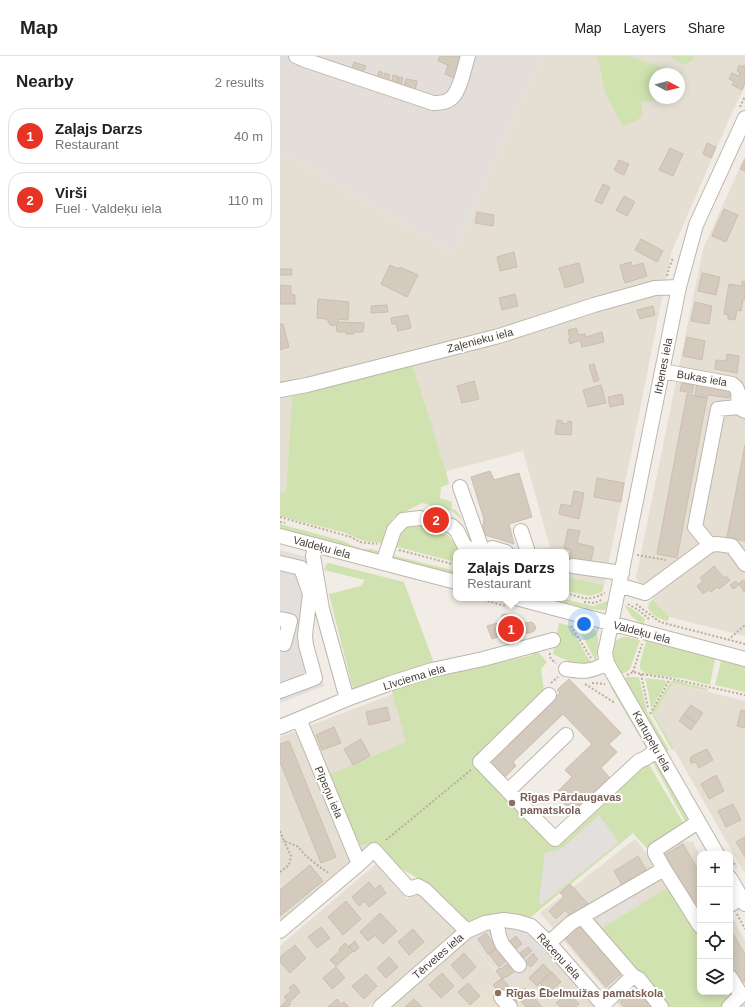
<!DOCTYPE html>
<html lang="en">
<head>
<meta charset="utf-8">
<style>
  body { margin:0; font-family:Helvetica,sans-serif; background:#f6f6f6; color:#222 }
  .controls { position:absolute; right:12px; bottom:12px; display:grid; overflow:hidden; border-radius:8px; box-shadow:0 2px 10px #0003 }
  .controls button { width:36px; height:36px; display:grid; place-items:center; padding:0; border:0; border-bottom:1px solid #e0e0e0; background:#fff; color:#222; font:20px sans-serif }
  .compass { position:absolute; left:369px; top:12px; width:36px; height:36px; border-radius:50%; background:#fff; box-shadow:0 2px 10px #0003; rotate:97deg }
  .you { position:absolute; left:304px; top:568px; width:14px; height:14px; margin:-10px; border:3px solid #fff; border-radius:50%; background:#1a73e8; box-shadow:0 0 0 6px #1a73e833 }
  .badge { display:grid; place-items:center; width:26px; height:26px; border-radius:50%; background:#e83324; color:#fff; font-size:13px; font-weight:700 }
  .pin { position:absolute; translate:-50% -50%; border:2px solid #fff; box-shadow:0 1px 4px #0006 }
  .popup { position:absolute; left:173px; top:493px; width:116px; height:52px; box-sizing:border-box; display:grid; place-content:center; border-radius:8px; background:#fff; filter:drop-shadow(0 1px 3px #0005); font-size:13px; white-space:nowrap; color:#767676 }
  .popup b { font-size:15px; color:#222 }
  .popup::after { content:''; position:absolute; left:50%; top:100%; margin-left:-8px; border:8px solid transparent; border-top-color:#fff }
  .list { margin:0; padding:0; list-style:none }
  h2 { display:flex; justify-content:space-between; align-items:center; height:52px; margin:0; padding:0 16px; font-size:17px }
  h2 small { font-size:13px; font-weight:400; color:#767676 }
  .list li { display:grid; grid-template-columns:26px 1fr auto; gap:12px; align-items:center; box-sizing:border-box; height:56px; margin:0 8px 8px; padding:0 8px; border:1px solid #e0e0e0; border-radius:16px }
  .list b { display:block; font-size:15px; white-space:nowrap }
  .list p { margin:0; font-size:13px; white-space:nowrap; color:#767676 }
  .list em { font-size:13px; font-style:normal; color:#767676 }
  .icon { flex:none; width:22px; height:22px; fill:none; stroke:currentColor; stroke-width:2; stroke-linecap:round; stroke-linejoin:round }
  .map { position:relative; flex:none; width:465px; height:951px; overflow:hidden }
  header { display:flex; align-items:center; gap:24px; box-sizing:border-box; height:56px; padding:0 20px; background:#fff; border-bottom:1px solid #e0e0e0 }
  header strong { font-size:19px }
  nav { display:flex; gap:22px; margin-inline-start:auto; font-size:14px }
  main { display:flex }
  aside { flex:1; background:#fff }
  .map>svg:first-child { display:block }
</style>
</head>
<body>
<header>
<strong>Map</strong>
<nav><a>Map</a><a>Layers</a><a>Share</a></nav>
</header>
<main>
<aside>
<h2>Nearby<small>2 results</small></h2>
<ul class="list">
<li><span class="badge">1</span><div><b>Zaļajs Darzs</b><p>Restaurant</p></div><em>40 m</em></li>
<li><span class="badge">2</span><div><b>Virši</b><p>Fuel · Valdeķu iela</p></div><em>110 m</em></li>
</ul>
</aside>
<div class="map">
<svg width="465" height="951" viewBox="0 0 465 951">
  <rect width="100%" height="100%" fill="#f1ece5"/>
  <path fill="#e4ded3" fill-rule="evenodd" d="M262 0H465V30L451 59 391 197 355 378 324 529 286 521V496H261L260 493 270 491 243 395 166 415 132 307 12 340 6 437H0V95L173 197ZM375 18H399V42H375Z
    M465 100V580L389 561 356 522 423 193Z
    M393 627 465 645V818L374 658Z
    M113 638 128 687 93 786 0 867V681Z
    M355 783 371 803 401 785 413 786 420 800V936H450V857L465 885V951H340L260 857Z
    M97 807 127 843 140 833 176 875 88 951H0V890Z
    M188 882 220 921 185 951H110Z
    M268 898 270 900 315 951H248L230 931Z"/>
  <path fill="#e3deda" d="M0 0H262L173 197 0 95Z
    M446 304 465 308V325L462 323 460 318 443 314Z
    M219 871H228L240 873 249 879 268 898 230 931 188 882 205 875Z"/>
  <path fill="#e9e0d0" d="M220 921 248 951H185Z"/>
  <path fill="#d0e2b0" d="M313 0H348L403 18 400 37 399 18H375V42H387L380 45 362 46V61L343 71 325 36 318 2Z
    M390 0H413V4L403 9Z
    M132 307 166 415 169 428 161 431 160 442 172 446V453L177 455 182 464 172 455 142 447 113 462 104 488C97 486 88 486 81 484 76 482 71 479 66 477L0 460V437L6 436 12 340Z
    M0 468 63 485 74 490 83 493H91L101 496 97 498 0 472Z
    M141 468 168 479 179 493 185 496H176V506L113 490 116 479 127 469Z
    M111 499 176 515V518L113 502Z
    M49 507 124 526 154 607 73 633 49 538 81 530 85 524 44 514 46 508Z
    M286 521 324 529 322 536 310 540 286 535Z
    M269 542H280L313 550 327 545V549L325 554C306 554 287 547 269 542Z
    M373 543 389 561 388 565C378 563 373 560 368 552L369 547Z
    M345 549 351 552 365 563 364 569C356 565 348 558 345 549Z
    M295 565C323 570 319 582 316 606Z
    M279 567 290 570 312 609 292 607 273 598Z
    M343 581H347L360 584 350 613 346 616 341 618C334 604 324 589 343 581Z
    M366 585 435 603 430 629 406 623 366 618 360 613V608Z
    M251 593 259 597 267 606 261 613 264 636 194 705 275 789 367 705 405 770 369 795 353 777 246 865 186 873 140 824 131 818 118 812 96 786 76 790 47 720 126 686 111 632 217 605 223 606 252 599Z
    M441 605 465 611V636L435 629Z
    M347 621H359L367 656 389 694 386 696 344 623Z
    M365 622 384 624 387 626 371 653 369 639Z
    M393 624 428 633V635L393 627 374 658 394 693 392 694 373 660 372 657 373 653 390 627Z
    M334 628 371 693 368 695 330 630Z
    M370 701H373L410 762 407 769Z
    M389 831 420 880V936H450V929L456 938 442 951H382L321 873Z"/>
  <path fill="#e2dfdd" d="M0 494 27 501 38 540 31 584 44 630 0 647Z
    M319 759 339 786 261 849 259 845 265 797 281 793Z
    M355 840 359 847 321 869 317 862Z"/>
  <path fill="#d5cabe" stroke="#ccbeaf" d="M160 0H182L174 22 165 18 168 9 158 5Z
    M74 6 86 10 82 19 71 15Z
    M459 9 463 11V9L465 10V27L462 34 452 29 454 25 449 23 452 17 459 20 460 17 457 15Z
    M99 15 103 17 100 24 96 23Z
    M105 17 110 19 108 27 102 25Z
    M113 19 118 20 116 30 111 29Z
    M119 21 123 22 121 31 117 30Z
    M126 23 137 25 135 35 123 32Z
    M427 87 436 91 431 102 423 98Z
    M390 92 403 98 393 120 379 114Z
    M465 103V115L460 113Z
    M339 104 349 108 344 119 334 114Z
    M323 128 330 131 322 148 315 145Z
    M344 140 355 146 347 160 336 154Z
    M444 153 458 159 446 186 432 180Z
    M197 156 214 159 213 170 195 167Z
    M361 183 383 195 377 206 355 194Z
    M234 196 237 211 220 215 217 201Z
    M351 206 352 210 363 207 367 220 345 227 340 209Z
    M299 207 304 226 285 232 279 212Z
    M110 209 119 213 120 211 138 219 127 241 101 228Z
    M0 213H12V219H0Z
    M422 217 440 221 436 239 418 235Z
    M462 225 465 226V244H463L461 255 457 254 455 264 448 263V259L444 258 449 228 462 230Z
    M0 229 11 230V238L15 239V248H0Z
    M235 238 238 250 222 254 219 242Z
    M38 243 69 246 68 264 59 263 57 267 54 270 50 269 47 263 37 262Z
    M415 246 432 250 429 268 411 265Z
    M107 249 108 256 91 257V250Z
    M373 250 375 259 360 263 357 254Z
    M128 259 131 272 118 275 116 268H112L111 262Z
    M58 266 84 267 83 276H74V278H66V276H57L56 268Z
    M0 268H3L9 291 0 294Z
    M296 272 299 279 305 278 306 281 322 276 324 286 302 291 300 284 290 288 288 283 290 282 288 274Z
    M407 281 425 285 422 304 403 300Z
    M447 298 459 300 457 317 435 313 436 304 446 305Z
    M314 308 319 324 314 326 309 309Z
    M194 325 199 343 182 347 177 330Z
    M402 327 414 329 412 337 400 335Z
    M417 327 451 332 449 342 428 339 427 342 415 340Z
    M321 329 326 347 308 351 303 334Z
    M342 338 344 348 330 351 328 341Z
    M407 338 427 342 397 502 377 498Z
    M277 364 282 365V367L287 368 288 365 292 366 291 379 275 378Z
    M465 389V485L447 481Z
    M210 415 214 424 239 417 252 461 229 468 234 488 202 478 204 463 191 421Z
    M317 422 344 427 341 446 314 441Z
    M294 435 304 437 299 463 279 458 281 448 291 450Z
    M288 473 300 475 297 487 314 491 310 509 289 504 291 494 284 492Z
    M434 510 444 522 446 520 450 524 439 533 437 531 431 536 429 534 423 538 417 530 423 525 420 522Z
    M464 524 465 526V535L464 536 459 527Z
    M456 525 459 529 453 533 450 529Z
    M225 558 229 559 231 563 246 567 252 566 254 568 256 572 254 575 250 577H246L244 574 240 575 238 580 236 582H232L228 577 212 583 207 570 221 566 222 559Z
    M289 623 341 677 329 688 337 696 321 712 330 722 293 757 275 738 292 721 285 714 312 688 283 658 233 706 236 710 224 722 208 705 280 637 277 634Z
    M411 649 423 657 416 667 404 658Z
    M107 651 110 664 89 669 86 656Z
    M461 654 465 655V672L457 670Z
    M404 658 416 667 411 674 399 665Z
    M54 671 61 687 42 694 36 679Z
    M81 683 90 700 73 709 64 693Z
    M9 685 56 801 41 807 0 706V688Z
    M427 693 433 704 419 712 416 706 413 707H411L410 703 412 700Z
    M436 719 444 735 429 743 421 728Z
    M453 748 461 764 446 771 438 755Z
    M465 781V801L456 786Z
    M403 788 420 817V854L414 857 381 801Z
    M358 800 368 817 343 831 334 815Z
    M30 809 43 825 0 860V834Z
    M89 826 95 833 100 829 106 837 89 851 85 845 79 850 72 841Z
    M290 828 311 851 293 863 285 854 276 863 269 855 284 841 280 837Z
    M66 845 81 863 63 879 48 861Z
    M100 857 117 875 103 888 95 879 88 885 80 876Z
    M300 869 342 917 326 931 285 882Z
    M41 871 50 882 37 892 28 881Z
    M133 873 144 886 129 899 118 886Z
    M450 873 465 898V925L456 930 450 919Z
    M206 877 216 892 208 898 198 883Z
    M236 880 242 888 236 893 230 885Z
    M75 885 79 892 74 896 69 890Z
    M65 887 73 895 56 910 50 904 60 895 59 893Z
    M15 889 26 902 10 917 0 906V901Z
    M248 891 252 895 244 902 240 897Z
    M217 892 226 905 219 911 209 898Z
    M184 897 196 911 183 923 171 909Z
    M253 897 255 899 254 900 258 903 251 911 245 906Z
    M109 901 118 911 106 922 97 912Z
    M228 907 235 915 227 921V920L222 923 216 915 220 912 221 913Z
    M263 908 271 916 257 930 249 922Z
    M56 911 65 922 52 933 43 922Z
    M272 916 281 926 268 937 260 927Z
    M162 917 174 930 161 942 149 929Z
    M86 918 97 930 84 943 72 930Z
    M222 922 239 943 231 950 213 929Z
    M188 927 200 940 190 949 178 936Z
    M14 928 20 936 9 947 11 948 8 951H0L7 944 4 941 11 935 9 932Z
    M245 932 262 951H246L239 943 237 940Z
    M356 932 373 951H344L340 946Z
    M288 936 299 948 296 951H280L276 947Z
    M57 943 61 948 64 946 69 951H48Z
    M134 943 142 951H125Z"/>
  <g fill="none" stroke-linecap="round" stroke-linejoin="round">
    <g stroke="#beb6ab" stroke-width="16">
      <path id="minor" d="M16 0 25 4 153 47C159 47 164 47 169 44 180 38 184 12 188 0
        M382 315 452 328C461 334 458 341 458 351L465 355
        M0 334 27 329 219 280 314 249 375 232 399 231
        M180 431 203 496
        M241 475 248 496
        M0 480 176 526
        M35 489 33 500 42 553 67 643
        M430 489 415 471 438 353 458 351
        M205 496 212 492 226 496
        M0 507 21 512 30 538 25 579 26 589 35 622 0 635
        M103 507 114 474 123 464 140 462 172 470 177 475 184 489 190 494 200 496
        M293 510 342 517
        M339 529 365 537 430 489 437 488 452 490 465 508
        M236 542 465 603
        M0 563 10 565 4 588 0 587
        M286 613C304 616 311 616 327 607
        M19 663 79 808
        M0 671 67 643 108 628 152 614 203 603 273 584
        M286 679 228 735 275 783 359 705 366 702 377 694
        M228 735 200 706 269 639
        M437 798 327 607 325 597 337 539 399 231 416 169 465 62
        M384 813 375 797V794L418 766
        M450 822 465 848
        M450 849 462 842
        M302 861 353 920
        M216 865 219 880 222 888 239 909
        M0 875 79 808 94 794 129 833 138 830 145 834 187 875
        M269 887 291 867 384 813 420 870
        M221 941 230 951
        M323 949 353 920 359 923 381 951
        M100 951 187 875 205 867 224 864 238 866 251 870 269 887 325 951
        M449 951 461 939 450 921"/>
    </g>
    <path stroke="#bcae9b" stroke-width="2" stroke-dasharray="2 2" stroke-linecap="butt" d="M460 51 465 40
      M387 220 389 212 393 202
      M0 461 71 481 80 486 97 488
      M0 466 5 467
      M119 494 176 509
      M357 499 386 504
      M286 537C304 542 307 546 325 537
      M196 542 226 550
      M304 546 315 547 323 543
      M348 548 360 555 370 564
      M356 548 380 566 465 588
      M291 570 311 602
      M448 584 465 569
      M270 597C269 602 272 604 276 607
      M353 616 362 588
      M361 618 368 652
      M347 619 353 616 361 618 388 622 465 639
      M271 627 278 621
      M312 627 325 628
      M305 628 335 647
      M370 658 390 623
      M0 775 4 785 17 790 26 800 41 812 49 817
      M106 784 191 714
      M450 800 456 811
      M0 816 9 809 11 800 4 785
      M457 858 465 873"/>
    <use href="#minor" stroke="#fff" stroke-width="14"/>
  </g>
  <g fill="#8d6e63" stroke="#fff" stroke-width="1.5">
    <circle cx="232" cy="747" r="4"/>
    <circle cx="218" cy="937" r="4"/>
  </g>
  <g text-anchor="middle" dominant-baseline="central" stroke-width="4" stroke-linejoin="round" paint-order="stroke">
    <g font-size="11" fill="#433c35" stroke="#fff">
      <text transform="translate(200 284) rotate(-15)">Zaļenieku iela</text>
      <text transform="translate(383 310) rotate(-79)">Irbenes iela</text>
      <text transform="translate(422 322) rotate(10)">Bukas iela</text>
      <text transform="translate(42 491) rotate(15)">Valdeķu iela</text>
      <text transform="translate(362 576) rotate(15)">Valdeķu iela</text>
      <text transform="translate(134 621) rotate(-17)">Līvciema iela</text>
      <text transform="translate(372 685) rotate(61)">Kartupeļu iela</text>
      <text transform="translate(49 736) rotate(67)">Pīpeņu iela</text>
      <text transform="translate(158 900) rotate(-41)">Tērvetes iela</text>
      <text transform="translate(279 900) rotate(47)">Rāceņu iela</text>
    </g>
    <g font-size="11" font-weight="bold" fill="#785e54" stroke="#fff" text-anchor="start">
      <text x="240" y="741">Rīgas Pārdaugavas<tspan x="240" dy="13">pamatskola</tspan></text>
      <text x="226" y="937">Rīgas Ēbelmuižas pamatskola</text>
    </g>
  </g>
</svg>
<div class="controls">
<button>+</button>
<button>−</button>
<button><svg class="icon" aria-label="locate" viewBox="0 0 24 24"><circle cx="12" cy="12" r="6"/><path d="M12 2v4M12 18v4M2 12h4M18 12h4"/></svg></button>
<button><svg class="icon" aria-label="layers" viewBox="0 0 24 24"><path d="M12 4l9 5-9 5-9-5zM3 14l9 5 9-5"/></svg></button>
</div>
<svg class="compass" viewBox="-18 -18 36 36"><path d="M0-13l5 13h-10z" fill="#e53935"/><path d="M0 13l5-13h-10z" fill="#767676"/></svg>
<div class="you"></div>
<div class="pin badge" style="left:231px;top:573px">1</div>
<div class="popup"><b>Zaļajs Darzs</b>Restaurant</div>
<div class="pin badge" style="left:156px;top:464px">2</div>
</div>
</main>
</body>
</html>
